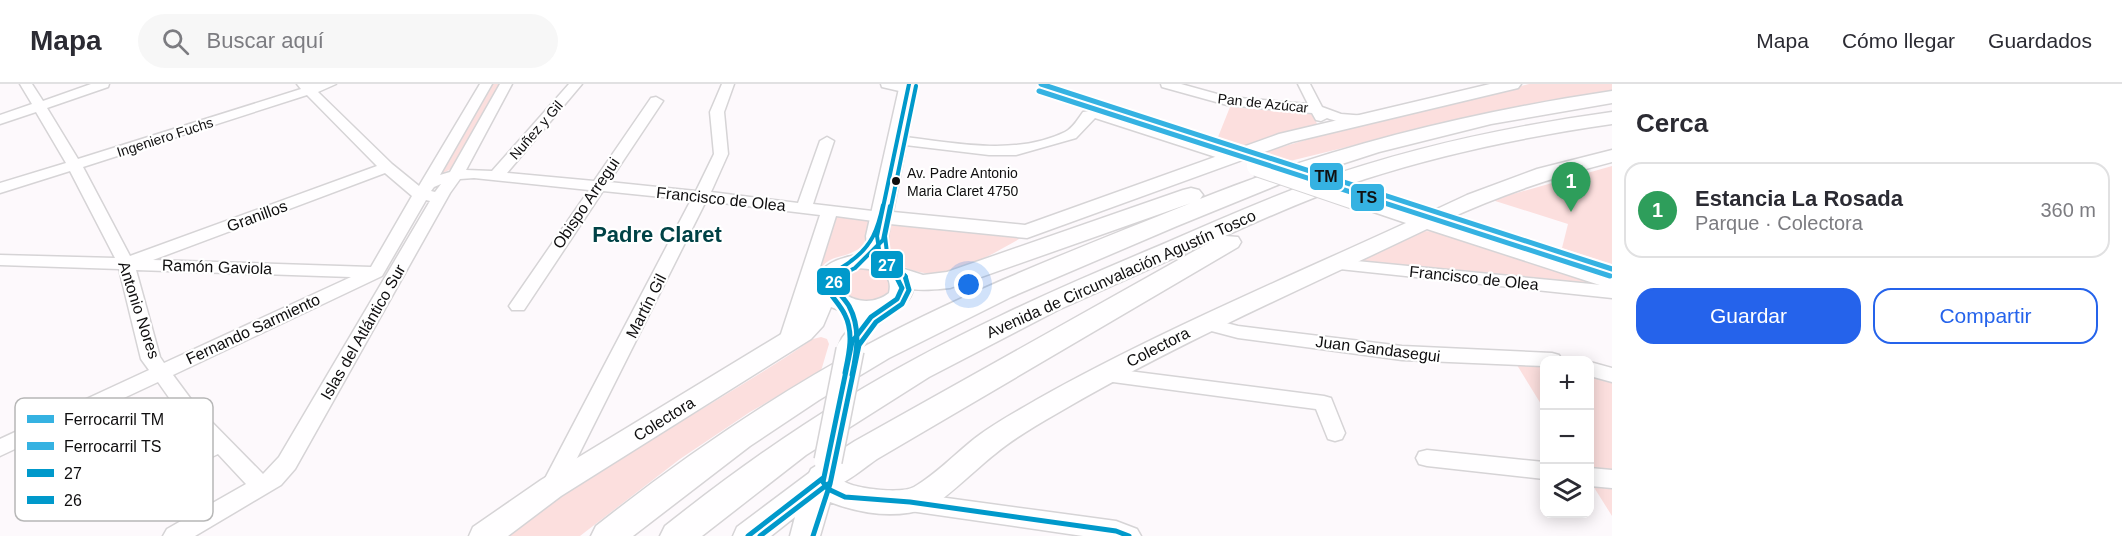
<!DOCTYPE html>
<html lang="es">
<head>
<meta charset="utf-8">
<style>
  body { margin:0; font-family:Arial,sans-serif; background:#f7f7f7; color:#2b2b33 }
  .controls { position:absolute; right:18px; bottom:18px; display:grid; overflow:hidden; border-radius:12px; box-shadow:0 3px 15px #0003 }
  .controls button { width:54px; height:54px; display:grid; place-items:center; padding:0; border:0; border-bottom:2px solid #e1e1e2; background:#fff; color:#2b2b33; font:30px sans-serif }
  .you { position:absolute; left:969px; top:201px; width:21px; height:21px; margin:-15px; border:4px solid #fff; border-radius:50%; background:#1a73e8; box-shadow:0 0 0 9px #1a73e833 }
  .badge { display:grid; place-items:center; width:39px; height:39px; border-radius:50%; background:#2563eb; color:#fff; font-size:20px; font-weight:700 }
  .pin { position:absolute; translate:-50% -50px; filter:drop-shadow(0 2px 3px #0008) }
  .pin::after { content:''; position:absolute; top:32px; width:21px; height:18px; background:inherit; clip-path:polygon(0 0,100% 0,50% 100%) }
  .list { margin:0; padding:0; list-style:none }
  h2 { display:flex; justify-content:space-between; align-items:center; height:78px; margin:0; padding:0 24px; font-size:26px }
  h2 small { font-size:20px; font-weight:400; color:#7c7c81 }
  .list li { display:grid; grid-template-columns:39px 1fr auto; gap:18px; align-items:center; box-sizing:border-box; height:96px; margin:0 12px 12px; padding:0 12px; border:2px solid #e1e1e2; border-radius:18px }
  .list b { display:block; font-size:22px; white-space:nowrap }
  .list p { margin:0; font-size:20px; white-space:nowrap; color:#7c7c81 }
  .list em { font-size:20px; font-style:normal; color:#7c7c81 }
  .actions { display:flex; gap:12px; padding:18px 24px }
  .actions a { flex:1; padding:14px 0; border:2px solid #2563eb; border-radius:18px; text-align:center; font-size:21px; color:#2563eb }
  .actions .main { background:#2563eb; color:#fff }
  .icon { flex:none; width:33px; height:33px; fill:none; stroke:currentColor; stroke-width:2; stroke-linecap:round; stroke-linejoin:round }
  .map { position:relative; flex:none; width:1612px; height:452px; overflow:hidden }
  header { display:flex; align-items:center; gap:36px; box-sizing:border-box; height:84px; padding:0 30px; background:#fff; border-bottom:2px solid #e1e1e2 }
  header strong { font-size:28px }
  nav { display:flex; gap:33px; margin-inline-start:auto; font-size:21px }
  .search { width:420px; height:54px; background:#f7f7f7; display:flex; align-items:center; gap:15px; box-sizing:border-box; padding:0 21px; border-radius:33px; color:#7c7c81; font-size:22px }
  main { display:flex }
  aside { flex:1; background:#fff }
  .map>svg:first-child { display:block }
</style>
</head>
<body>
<header>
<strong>Mapa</strong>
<div class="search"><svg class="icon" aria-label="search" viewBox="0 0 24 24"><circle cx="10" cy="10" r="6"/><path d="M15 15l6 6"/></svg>Buscar aquí</div>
<nav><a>Mapa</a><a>Cómo llegar</a><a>Guardados</a></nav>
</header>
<main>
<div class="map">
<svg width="1612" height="452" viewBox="0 0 1612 452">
  <rect width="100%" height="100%" fill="#fdf9fc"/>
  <path fill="#fcdfde" d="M489 0H502L453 84 431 95Z
    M1529 0H1612V7L1481 30 1290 77 1262 69 1356 41Z
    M1230 23 1313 30 1317 40 1245 62 1218 53Z
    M1612 82V180L1562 164 1568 140 1492 116Z
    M833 130 869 134 868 157C842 184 825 158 810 209 808 216 812 221 810 228L799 240Z
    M892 140 1021 154C981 176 928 212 888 170L889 147Z
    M1423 147 1445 148 1612 204 1359 177Z
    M861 183 883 188 891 195V207L877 218 849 217 834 196 838 191Z
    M821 253 827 255 829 260 821 287 750 328 680 375 580 452H504C602 378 712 324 813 255Z
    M1517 281 1544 282V325Z
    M1590 291 1612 297V432L1590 397Z"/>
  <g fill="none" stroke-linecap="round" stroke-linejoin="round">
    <g stroke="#d6d4d6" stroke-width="3">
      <path id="minor" d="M20 0H32L43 17 91 0H109L108 3 47 24 78 75 301 5 297 0H336L318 8 392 80 419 102 480 0H492L440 91 450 88 500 0H512L466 86 492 87 569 0H582L507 89 594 97 651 14 656 13 663 17 609 98 696 107 714 70 710 28 722 0H734L724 28 728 70 711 108 798 119 820 57 827 53 834 57 813 120 881 128 889 133 881 138 836 132 796 259 794 264 787 265 780 264 778 259 820 131 706 117 559 410 551 413 543 410 540 404 691 116 603 107 524 226H512L509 222 589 106 474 94 460 95 450 109 295 385 281 401 195 452H163L167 445 246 400 218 370C194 382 172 388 147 376L142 359C151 344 162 334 177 325L158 298 0 372V355L149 286 141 275 119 185 0 181V171L115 174 70 87 0 109V99L66 79 36 28 0 40V31L32 20ZM307 11 377 82 130 172 83 83ZM385 89 412 112 371 183 153 176ZM441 100 435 108 431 107 434 103ZM426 116 430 117 279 373 263 390 196 322 173 291 382 192ZM136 186 351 193 164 279 160 273ZM187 338 205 357 187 365H165L164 360 174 346Z
        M881 0H903L914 5 908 9 882 3Z
        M1161 0H1181L1228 13 1308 20 1298 0H1310L1322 23 1341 30 1366 32 1368 35C1358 43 1338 38 1327 34L1321 37 1316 36 1312 29 1227 21 1162 3Z
        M1096 26 1238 71 1240 74 1233 78 1228 77 1095 34 1076 54 1016 71H989L897 60 890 56 897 52C952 58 1013 73 1065 48 1073 44 1078 35 1083 28Z
        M1336 175 1612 202V214L1330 184 1328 180 1330 176Z
        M1206 234 1238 242 1402 262 1552 269 1559 271 1562 276H1544V282L1402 276 1238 254 1200 244 1197 240 1200 236Z
        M1590 278 1612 284V298L1590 292Z
        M1105 284 1324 312 1331 314 1345 349 1342 355 1335 357 1328 355 1316 325 1098 296 1095 291 1098 286Z
        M1427 366 1544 378V395L1427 382 1419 380 1416 374 1419 368Z
        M1590 384 1612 386V404L1590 402Z
        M910 409 1116 437 1137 445 1141 452H1083L910 427 902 424 899 418 902 412Z"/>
    </g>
    <g stroke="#d6d4d6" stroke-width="3">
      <path id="major" d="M900 0H918L893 128 1025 141 1279 50 1490 0H1521L1518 4 1292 58 1027 154 890 140C888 150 885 168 893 176 903 186 919 191 912 209 906 225 886 232 875 244 867 252 865 262 859 272L850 275 841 272 837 266 842 254 858 233 831 223 823 242 811 255 561 412 508 452H469L473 443 541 396 793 243C818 217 805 184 844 174 852 171 859 170 868 171L866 152ZM858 184C876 185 894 188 889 209 859 233 812 196 858 184Z
        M1612 66V78C1554 93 1499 111 1444 137L1612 190V205L1427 145C1302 205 1175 260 1056 330 1035 342 1013 355 995 370 979 382 943 418 928 424 896 435 861 430 830 418L820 452H790L795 433 771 452H733L737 443 813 386C835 378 830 392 847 399 860 405 901 410 914 403 935 391 955 370 974 355 993 340 1016 328 1036 316 1155 249 1282 196 1406 139L1353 121 1350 117 1353 113 1360 111 1367 113 1424 131 1467 111 1537 85Z"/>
    </g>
    <g stroke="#d6d4d6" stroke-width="3">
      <path id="highway" d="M1612 7V19L1491 40 1379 68 1280 100 1177 142 1011 213 889 274 819 316 750 362 633 452H591L596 442C682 374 771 313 867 261 971 205 1082 163 1191 119L950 204C930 206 898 210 885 191L889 185 898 183 923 191 947 188 1183 106 1191 104 1199 106 1203 111 1200 115C1332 62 1471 28 1612 7Z
        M1612 28V40C1529 52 1446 69 1365 95 1317 111 1271 131 1225 152L1238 153 1241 158 1238 163 877 375C858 388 835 411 811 403L807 394 811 385 855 357 1214 156 1058 226 929 293 806 371 702 452H660L665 442C723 396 782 353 845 315 945 254 1053 206 1161 161 1212 139 1263 116 1316 97 1412 63 1511 42 1612 28Z"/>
    </g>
    <use href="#minor" fill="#fffeff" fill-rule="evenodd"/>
    <use href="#major" fill="#fffeff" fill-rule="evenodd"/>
    <use href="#highway" fill="#fffeff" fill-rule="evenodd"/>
    <g stroke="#d6d4d6" stroke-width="22" stroke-linecap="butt">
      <path id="major-bridge-far1" d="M1257 82 1360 117"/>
    </g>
    <g stroke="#d6d4d6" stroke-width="30" stroke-linecap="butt">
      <path id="major-bridge" d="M828 377 850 266"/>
    </g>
    <use href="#major-bridge-far1" stroke="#fffeff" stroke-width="20"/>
    <use href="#major-bridge" stroke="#fffeff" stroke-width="27"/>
    <g stroke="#fff" stroke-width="8">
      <path id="bus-1-far1" d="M828 193C835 186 844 183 851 177 872 162 878 145 883 121
        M897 193 880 172 877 152 909 0"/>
    </g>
    <g stroke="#fff" stroke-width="10">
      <path id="bus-1" d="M830 192 825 198 826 202C831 213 840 220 845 231 854 249 849 270 845 289
        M896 192 902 204 897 215 871 233 852 258 823 398 828 405 845 413 910 418 1116 447 1129 452
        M748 452 823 394"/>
    </g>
    <g stroke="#fff" stroke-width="8">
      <path id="bus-2-far1" d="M837 193 855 184 883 156 890 122
        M906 193 887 169 885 152 916 2"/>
    </g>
    <g stroke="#fff" stroke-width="10">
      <path id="bus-2" d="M840 192 833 199C837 208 844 214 849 222 861 244 857 268 852 291
        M760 452 828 400
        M813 452 830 400 859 261 876 238 902 220 909 206 905 192"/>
    </g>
    <use href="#bus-1-far1" stroke="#0099cb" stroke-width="4"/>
    <use href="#bus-1" stroke="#0099cb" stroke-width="5"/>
    <use href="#bus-2-far1" stroke="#0099cb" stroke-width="4"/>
    <use href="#bus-2" stroke="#0099cb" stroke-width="5"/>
    <g stroke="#fff" stroke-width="9">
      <path id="rail-1" d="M1041 0 1612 185"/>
    </g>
    <g stroke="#fff" stroke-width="9">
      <path id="rail-2" d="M1039 7 1610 192"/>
    </g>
    <use href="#rail-1" stroke="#35b2e2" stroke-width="5"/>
    <use href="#rail-2" stroke="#35b2e2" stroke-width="5"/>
  </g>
  <circle fill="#0f0e0f" stroke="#fff" stroke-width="2" cx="896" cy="97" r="5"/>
  <g text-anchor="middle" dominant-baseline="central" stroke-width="4.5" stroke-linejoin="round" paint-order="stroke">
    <g font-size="14" fill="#0f0e0f" stroke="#fff">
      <text transform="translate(1263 19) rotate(6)">Pan de Azúcar</text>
      <text transform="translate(536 46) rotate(-49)">Nuñez y Gil</text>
      <text transform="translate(165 53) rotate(-18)">Ingeniero Fuchs</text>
    </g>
    <g font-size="14" fill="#0f0e0f" stroke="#fff" text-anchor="start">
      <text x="907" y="89">Av. Padre Antonio<tspan x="907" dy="18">Maria Claret 4750</tspan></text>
    </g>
    <g font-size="16" fill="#0f0e0f" stroke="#fff">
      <text transform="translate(721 115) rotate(6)">Francisco de Olea</text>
      <text transform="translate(586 119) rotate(-56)">Obispo Arregui</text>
      <text transform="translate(257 132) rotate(-20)">Granillos</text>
      <text transform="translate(217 183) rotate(2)">Ramón Gaviola</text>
      <text transform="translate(1121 190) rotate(-24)">Avenida de Circunvalación Agustín Tosco</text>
      <text transform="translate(1474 194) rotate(6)">Francisco de Olea</text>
      <text transform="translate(646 222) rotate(-63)">Martín Gil</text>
      <text transform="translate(139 226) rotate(72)">Antonio Nores</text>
      <text transform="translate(253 245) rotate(-25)">Fernando Sarmiento</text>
      <text transform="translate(363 248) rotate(-60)">Islas del Atlántico Sur</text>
      <text transform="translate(1158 263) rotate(-27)">Colectora</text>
      <text transform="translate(1378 265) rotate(7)">Juan Gandasegui</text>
      <text transform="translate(664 335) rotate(-32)">Colectora</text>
    </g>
    <g font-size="22" font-weight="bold" fill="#004246" stroke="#fff">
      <text x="657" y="150">Padre Claret</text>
    </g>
  </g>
  <rect x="15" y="314" width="198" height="123" rx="9" fill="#fff" stroke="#b7b7b7" stroke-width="1.5"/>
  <rect x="27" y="331" width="27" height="8" fill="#35b2e2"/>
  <rect x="27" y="358" width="27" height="8" fill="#35b2e2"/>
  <rect x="27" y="385" width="27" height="8" fill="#0099cb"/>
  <rect x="27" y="412" width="27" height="8" fill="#0099cb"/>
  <g font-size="16" fill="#0f0e0f">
    <text x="64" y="341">Ferrocarril TM</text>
    <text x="64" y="368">Ferrocarril TS</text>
    <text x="64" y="395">27</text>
    <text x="64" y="422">26</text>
  </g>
  <g stroke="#fff" stroke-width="2">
    <rect x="1309" y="78" width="35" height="29" rx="6" fill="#35b2e2"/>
    <rect x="1350" y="99" width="35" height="29" rx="6" fill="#35b2e2"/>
    <rect x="870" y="166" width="34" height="29" rx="6" fill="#0099cb"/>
    <rect x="816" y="183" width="35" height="29" rx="6" fill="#0099cb"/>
  </g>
  <g font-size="16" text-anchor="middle" font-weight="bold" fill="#fff">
    <text x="887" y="187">27</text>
    <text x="834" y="204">26</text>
  </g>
  <g font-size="16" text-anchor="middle" font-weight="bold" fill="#111">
    <text x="1326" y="98">TM</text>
    <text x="1367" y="119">TS</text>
  </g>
</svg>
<div class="controls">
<button>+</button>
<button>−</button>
<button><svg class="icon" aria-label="layers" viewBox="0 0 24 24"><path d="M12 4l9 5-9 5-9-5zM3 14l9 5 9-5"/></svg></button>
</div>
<div class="you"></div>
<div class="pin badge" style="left:1571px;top:128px;background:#2e9e5b">1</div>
</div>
<aside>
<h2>Cerca<small></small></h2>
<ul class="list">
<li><span class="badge" style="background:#2e9e5b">1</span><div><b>Estancia La Rosada</b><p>Parque · Colectora</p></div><em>360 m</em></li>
</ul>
<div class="actions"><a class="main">Guardar</a><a>Compartir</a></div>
</aside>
</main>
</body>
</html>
